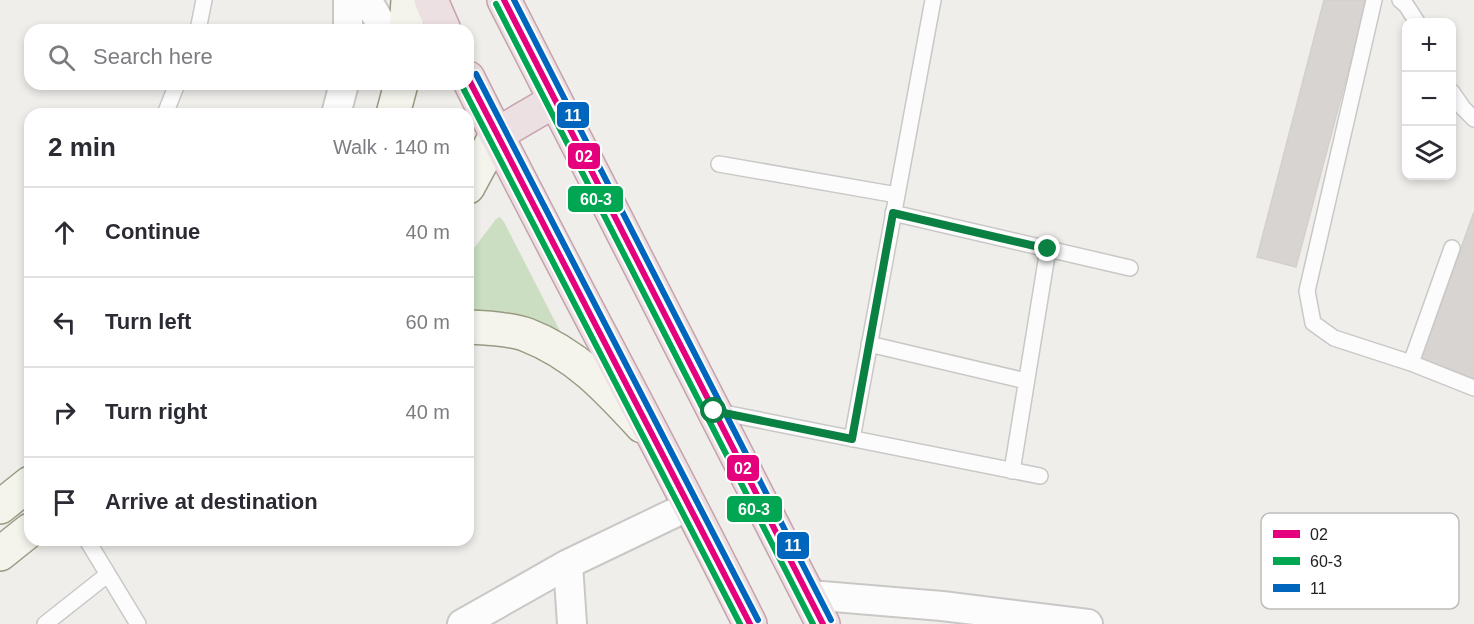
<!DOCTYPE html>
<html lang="en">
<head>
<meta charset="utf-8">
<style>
  body { margin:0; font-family:Arial,sans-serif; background:#f2f2f3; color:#2b2b33 }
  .controls { position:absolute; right:18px; top:18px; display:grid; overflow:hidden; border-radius:12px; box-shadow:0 3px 9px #0003 }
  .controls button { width:54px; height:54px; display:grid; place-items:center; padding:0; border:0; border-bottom:2px solid #e1e1e2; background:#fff; color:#2b2b33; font:30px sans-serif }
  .stop { position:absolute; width:18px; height:18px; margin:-14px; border:4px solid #0b8043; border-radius:50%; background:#fff }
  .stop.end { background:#0b8043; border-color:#fff; box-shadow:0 2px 6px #0008 }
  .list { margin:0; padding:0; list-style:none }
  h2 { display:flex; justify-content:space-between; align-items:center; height:78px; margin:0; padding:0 24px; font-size:26px }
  h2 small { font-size:20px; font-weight:400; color:#7c7c81 }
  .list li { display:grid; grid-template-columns:39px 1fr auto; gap:18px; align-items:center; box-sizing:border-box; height:90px; padding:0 24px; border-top:2px solid #e1e1e2 }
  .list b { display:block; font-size:22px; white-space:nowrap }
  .list em { font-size:20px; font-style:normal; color:#7c7c81 }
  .icon { flex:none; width:33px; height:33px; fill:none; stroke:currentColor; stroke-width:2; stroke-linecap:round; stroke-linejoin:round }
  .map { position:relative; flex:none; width:1474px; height:624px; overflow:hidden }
  .search { position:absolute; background:#fff; box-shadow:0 3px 9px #0003; left:24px; top:24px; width:450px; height:66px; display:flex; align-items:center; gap:15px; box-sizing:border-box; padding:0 21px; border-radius:18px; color:#7c7c81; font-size:22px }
  .panel { position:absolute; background:#fff; box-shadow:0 3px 9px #0003; left:24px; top:108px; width:450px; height:438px; border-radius:18px }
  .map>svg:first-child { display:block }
</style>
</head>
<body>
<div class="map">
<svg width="1474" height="624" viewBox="0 0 1474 624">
  <rect width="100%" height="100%" fill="#f0eeeb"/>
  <path fill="#cbdec1" d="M500 217 504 222 562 335 468 315V256L496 219Z"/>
  <path fill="#d7d4d2" stroke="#d3d0cc" stroke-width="1.5" d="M1324 0H1367L1296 267 1257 257Z
    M1474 212V381L1420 362Z"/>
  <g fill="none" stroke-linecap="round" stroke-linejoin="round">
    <g stroke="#c9c8c7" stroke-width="18">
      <path id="lane" d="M1374 0 1307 291 1313 323 1334 338 1411 363 1474 388
        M1400 0 1406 5 1417 22
        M198 30 204 0
        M1452 92 1463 108 1474 119
        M165 114 177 84
        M719 164 897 195
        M893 213 1130 268
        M869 344 1026 381
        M1411 363 1452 248
        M714 411 1040 476
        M852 439 933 0
        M1012 471 1048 249
        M87 540 138 624
        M45 624 107 575"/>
    </g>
    <g stroke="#c9c8c7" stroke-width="32">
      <path id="street" d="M367 0 385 30
        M348 30V0
        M336 114 344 84
        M568 564 572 624
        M810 595 942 606 1088 624
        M462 624 568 564 691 505"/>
    </g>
    <g stroke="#999a82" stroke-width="36">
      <path id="secondary" d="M406 30 408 0
        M393 114 401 84
        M468 187 496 135
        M468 327C484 328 513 329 527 335 576 354 607 388 642 426
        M0 507 30 483
        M0 554 30 530"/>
    </g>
    <g stroke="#c5a2ac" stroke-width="36">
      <path id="highway" d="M431 0 444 30
        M504 0 823 624
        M468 78C559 261 659 441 750 624
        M496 135 554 101"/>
    </g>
    <use href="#lane" stroke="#fdfcfc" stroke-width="15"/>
    <use href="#street" stroke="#fdfcfc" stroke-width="28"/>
    <use href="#secondary" stroke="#f4f4ed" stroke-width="33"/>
    <use href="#highway" stroke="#ece0e2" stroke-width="33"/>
    <g stroke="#fff" stroke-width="10">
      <path id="bus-1" d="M504 0 823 624
        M468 78 750 624"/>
    </g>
    <g stroke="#fff" stroke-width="10">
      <path id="bus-2" d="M496 4 813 624
        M461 84 740 624"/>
    </g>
    <g stroke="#fff" stroke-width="10">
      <path id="bus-3" d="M514 0 831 620
        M476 74 758 620"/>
    </g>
    <use href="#bus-1" stroke="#e5007d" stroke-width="6"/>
    <use href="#bus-2" stroke="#00a651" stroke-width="6"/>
    <use href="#bus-3" stroke="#0065bd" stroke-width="6"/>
  </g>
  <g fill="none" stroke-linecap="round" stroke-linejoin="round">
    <path stroke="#0b8043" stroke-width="8" d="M714 411 852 439 893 213 1048 249"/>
  </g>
  <rect x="1261" y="513" width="198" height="96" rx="9" fill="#fff" stroke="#bdbdbd" stroke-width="1.5"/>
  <rect x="1273" y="530" width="27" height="8" fill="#e5007d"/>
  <rect x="1273" y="557" width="27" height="8" fill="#00a651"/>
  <rect x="1273" y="584" width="27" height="8" fill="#0065bd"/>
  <g font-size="16" fill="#222">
    <text x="1310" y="540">02</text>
    <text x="1310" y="567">60-3</text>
    <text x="1310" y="594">11</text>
  </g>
  <g stroke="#fff" stroke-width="2">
    <rect x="556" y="101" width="34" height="28" rx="6" fill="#0065bd"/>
    <rect x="567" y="142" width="34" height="28" rx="6" fill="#e5007d"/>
    <rect x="567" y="185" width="57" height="28" rx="6" fill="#00a651"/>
    <rect x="726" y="454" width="34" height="28" rx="6" fill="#e5007d"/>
    <rect x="726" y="495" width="57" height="28" rx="6" fill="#00a651"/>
    <rect x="776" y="531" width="34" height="29" rx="6" fill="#0065bd"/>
  </g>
  <g font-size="16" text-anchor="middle" font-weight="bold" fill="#fff">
    <text x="573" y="121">11</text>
    <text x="584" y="162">02</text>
    <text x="596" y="205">60-3</text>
    <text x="743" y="474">02</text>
    <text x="754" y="515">60-3</text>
    <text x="793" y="551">11</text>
  </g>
</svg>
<div class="controls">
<button>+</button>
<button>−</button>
<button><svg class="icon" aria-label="layers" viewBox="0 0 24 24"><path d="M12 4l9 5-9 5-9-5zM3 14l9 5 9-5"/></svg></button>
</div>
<div class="stop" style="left:714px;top:411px"></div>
<div class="stop end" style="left:1048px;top:249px"></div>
<div class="search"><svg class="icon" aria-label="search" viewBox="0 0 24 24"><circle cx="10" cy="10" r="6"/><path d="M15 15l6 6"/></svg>Search here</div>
<section class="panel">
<h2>2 min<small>Walk · 140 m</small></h2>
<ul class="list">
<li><svg class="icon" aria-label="ahead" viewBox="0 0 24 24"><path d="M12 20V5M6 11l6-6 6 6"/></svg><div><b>Continue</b></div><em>40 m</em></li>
<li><svg class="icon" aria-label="left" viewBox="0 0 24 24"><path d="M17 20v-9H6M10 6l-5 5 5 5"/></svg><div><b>Turn left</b></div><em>60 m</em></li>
<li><svg class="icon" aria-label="right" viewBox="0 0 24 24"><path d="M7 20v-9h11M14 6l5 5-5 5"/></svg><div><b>Turn right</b></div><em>40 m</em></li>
<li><svg class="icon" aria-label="arrive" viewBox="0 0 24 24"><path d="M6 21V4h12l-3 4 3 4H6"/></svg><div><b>Arrive at destination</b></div></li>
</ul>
</section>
</div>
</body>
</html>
